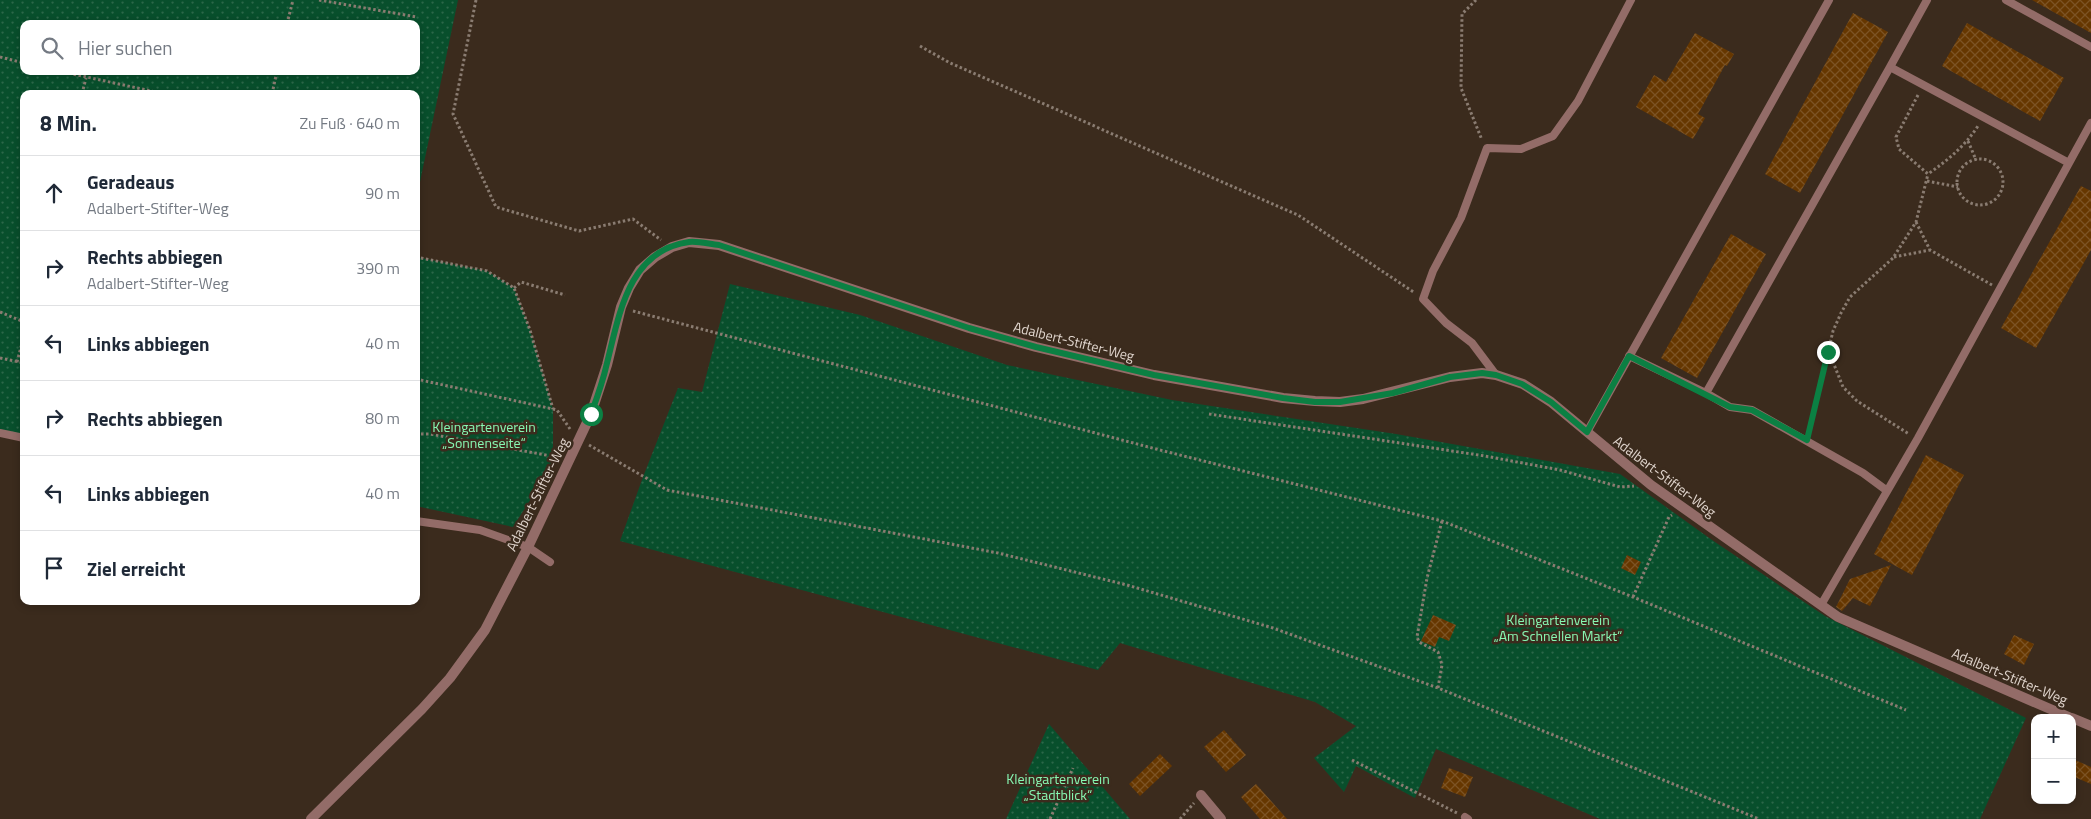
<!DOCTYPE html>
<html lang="de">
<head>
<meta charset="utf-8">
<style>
  body { margin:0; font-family:"Titillium Web",sans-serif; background:#f2f2f3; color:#1f2937 }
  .controls { position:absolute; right:15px; bottom:15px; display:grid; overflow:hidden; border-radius:10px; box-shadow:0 2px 8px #0003 }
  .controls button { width:45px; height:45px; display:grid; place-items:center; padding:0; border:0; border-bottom:1px solid #e0e1e3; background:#fff; color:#1f2937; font:25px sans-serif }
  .stop { position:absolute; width:15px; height:15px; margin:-11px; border:4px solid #0b8043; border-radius:50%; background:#fff }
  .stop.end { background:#0b8043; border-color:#fff; box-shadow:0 1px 5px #0008 }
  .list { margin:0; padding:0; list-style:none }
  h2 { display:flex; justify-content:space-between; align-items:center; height:65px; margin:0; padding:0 20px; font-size:21px }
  h2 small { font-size:16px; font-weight:400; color:#747a83 }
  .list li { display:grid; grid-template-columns:32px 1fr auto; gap:15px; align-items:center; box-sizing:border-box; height:75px; padding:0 20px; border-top:1px solid #e0e1e3 }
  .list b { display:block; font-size:19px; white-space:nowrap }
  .list p { margin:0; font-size:16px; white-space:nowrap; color:#747a83 }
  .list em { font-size:16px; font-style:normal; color:#747a83 }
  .icon { flex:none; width:28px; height:28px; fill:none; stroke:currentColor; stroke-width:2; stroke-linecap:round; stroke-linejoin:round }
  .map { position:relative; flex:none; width:2091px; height:819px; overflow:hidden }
  .search { position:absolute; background:#fff; box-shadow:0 2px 8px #0003; left:20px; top:20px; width:400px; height:55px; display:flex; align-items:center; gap:12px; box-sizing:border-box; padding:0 18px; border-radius:10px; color:#747a83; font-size:19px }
  .panel { position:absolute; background:#fff; box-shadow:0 2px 8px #0003; left:20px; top:90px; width:400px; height:515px; border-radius:10px }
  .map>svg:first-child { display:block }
</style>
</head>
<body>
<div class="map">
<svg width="2091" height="819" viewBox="0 0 2091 819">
  <defs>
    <pattern id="grass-dots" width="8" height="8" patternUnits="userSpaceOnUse" patternTransform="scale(1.25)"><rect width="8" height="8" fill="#084f2c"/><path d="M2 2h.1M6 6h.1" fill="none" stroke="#2c6749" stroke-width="1.8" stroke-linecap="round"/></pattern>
    <pattern id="building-cross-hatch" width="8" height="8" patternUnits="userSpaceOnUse" patternTransform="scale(1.25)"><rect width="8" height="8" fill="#663700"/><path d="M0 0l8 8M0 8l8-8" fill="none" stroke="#7c5324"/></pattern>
  </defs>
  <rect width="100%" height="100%" fill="#3b2b1d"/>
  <path fill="url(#grass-dots)" fill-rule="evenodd" d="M0 0H458L416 201V94H24V438L0 433ZM24 24H416V71H24Z
    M416 257 487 271 514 288 530 330 553 409V464L513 527 416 506Z
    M730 284 860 315 1007 365 1172 400 1396 434 1620 474 1712 540 1825 616 2026 718 1980 819H1600L1436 749 1415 798 1356 766 1344 792 1314 758 1356 726 1315 702 1120 643 1098 670 620 541 643 477 678 388 702 392Z
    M1049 724 1130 819H1006Z"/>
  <path fill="url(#building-cross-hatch)" d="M2032 0H2091V33Z
    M1853 13 1888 32 1800 193 1765 174Z
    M1967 23 2064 78 2040 121 1942 66Z
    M1695 33 1734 54 1727 66 1725 65 1698 114 1705 118 1693 139 1636 107 1654 75 1666 82Z
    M2081 186 2091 191V250L2036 348 2001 328Z
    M1731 234 1766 254 1697 378 1661 358Z
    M1926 455 1964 475 1912 575 1874 554Z
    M1627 555 1641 562 1635 575 1621 568Z
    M1891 565 1870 606 1853 598 1842 611 1836 607 1850 579Z
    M1433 615 1456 625 1449 641 1439 637 1435 647 1421 641Z
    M2014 635 2034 644 2024 665 2004 654Z
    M1224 730 1246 755 1226 772 1204 747Z
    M1160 754 1172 766 1140 796 1129 784Z
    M2075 760 2091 767V784L2072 776V768Z
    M1449 768 1473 777 1465 797 1441 788Z
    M1256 784 1287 819H1260L1241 797Z"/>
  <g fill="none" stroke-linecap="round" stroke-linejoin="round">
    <path stroke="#8a7c71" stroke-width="3" stroke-dasharray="2.5 2.5" stroke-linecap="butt" d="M319 0 417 17
      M476 0 453 114 496 207 579 231 633 219 661 240
      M1476 0 1462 14 1461 88 1482 140
      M287 24 293 0
      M920 46 950 63 1298 215 1415 293
      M0 57 24 63
      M59 71 165 94
      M82 94 86 78
      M272 94 277 71
      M1918 95 1896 137 1899 149 1928 174C1948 160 1964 147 1978 126
      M1968 141 1976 160
      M1957 182a23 23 0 1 1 46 0a23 23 0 1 1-46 0Z
      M1927 181 1958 187
      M1916 222 1930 250 1992 285
      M416 257 487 271 514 288 530 330 553 409
      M1894 257 1930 250
      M514 288 521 282 565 295
      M633 311 1156 449 1442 521 1633 597 1906 710
      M0 312 24 322
      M1829 352 1843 387 1857 401 1909 434
      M0 358 24 363
      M17 362 24 336
      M416 379 553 409 557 410 570 429
      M1209 414 1485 456 1560 470 1620 487 1634 486
      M1810 430 1833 331 1841 313 1850 297 1893 258 1916 222 1928 174
      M416 434H430L557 457
      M589 445 667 490 998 553 1127 585 1273 628 1438 688 1759 819
      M1633 597 1669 517 1672 515
      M1438 688 1442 665 1438 652 1419 642 1417 637 1427 578 1442 521
      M1352 760 1457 813
      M1050 819 1073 768
      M1180 819 1194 803"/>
    <path stroke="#936c68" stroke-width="8" d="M2006 0 2091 47
      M1890 67 1927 0
      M2069 163 2091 123
      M1629 356 1706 393
      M1496 375 1472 343 1446 323 1423 299 1433 271 1461 218 1487 148 1521 149 1553 136 1578 101 1631 0
      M1587 432 1829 0
      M0 433 24 438
      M416 521 480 530 528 547 550 562
      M1821 605 1918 438 2069 163 1890 67 1706 393 1730 407 1752 410 1863 473 1886 490
      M1465 817 1468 819"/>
    <path stroke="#936c68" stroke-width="10" d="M2072 718 2091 726
      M1201 795 1221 819
      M311 819 422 709 450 678 485 630 528 547 591 414 607 365 621 307 629 288 640 270 655 257 672 247 689 242 719 245 969 328 1036 347 1154 375 1283 398 1315 401 1340 402 1363 399 1450 377 1482 373 1496 375 1523 384 1551 402 1651 485 1838 617 2071 718"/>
  </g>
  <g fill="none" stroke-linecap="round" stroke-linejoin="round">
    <path stroke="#0b8043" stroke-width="6" d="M591 414C597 398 603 381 607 363 619 316 628 250 689 242 698 241 709 244 719 245L969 328 1036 347 1154 375 1283 398 1315 402H1340L1393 393 1450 377 1482 373 1496 375 1522 384 1551 402 1587 432 1629 356 1730 407 1752 410 1807 440 1828 352"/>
  </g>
  <g text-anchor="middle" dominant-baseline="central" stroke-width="5" stroke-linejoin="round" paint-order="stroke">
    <g font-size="14" fill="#e0d5cd" stroke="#3b2b1d">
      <text transform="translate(1074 341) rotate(14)">Adalbert-Stifter-Weg</text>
      <text transform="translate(1665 476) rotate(37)">Adalbert-Stifter-Weg</text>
      <text transform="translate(537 494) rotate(-64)">Adalbert-Stifter-Weg</text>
      <text transform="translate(2010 676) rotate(23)">Adalbert-Stifter-Weg</text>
    </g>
    <g font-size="14" fill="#87f7b2" stroke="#3b2b1d">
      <text x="484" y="426">Kleingartenverein<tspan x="484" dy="16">„Sonnenseite“</tspan></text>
      <text x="1558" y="619">Kleingartenverein<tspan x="1558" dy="16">„Am Schnellen Markt“</tspan></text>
      <text x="1058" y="778">Kleingartenverein<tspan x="1058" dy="16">„Stadtblick“</tspan></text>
    </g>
  </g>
</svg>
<div class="controls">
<button>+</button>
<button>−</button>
</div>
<div class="stop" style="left:591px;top:414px"></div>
<div class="stop end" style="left:1828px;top:352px"></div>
<div class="search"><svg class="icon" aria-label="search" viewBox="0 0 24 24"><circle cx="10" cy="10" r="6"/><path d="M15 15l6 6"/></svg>Hier suchen</div>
<section class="panel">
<h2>8 Min.<small>Zu Fuß · 640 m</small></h2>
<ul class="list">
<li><svg class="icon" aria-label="ahead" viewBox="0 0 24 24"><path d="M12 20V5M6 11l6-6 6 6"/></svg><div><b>Geradeaus</b><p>Adalbert-Stifter-Weg</p></div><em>90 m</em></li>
<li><svg class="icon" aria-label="right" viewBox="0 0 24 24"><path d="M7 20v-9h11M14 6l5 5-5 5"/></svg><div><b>Rechts abbiegen</b><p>Adalbert-Stifter-Weg</p></div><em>390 m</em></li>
<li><svg class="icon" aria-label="left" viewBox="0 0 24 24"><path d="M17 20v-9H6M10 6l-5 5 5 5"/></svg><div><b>Links abbiegen</b></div><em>40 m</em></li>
<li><svg class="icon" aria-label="right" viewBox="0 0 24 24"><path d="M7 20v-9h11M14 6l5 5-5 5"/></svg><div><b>Rechts abbiegen</b></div><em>80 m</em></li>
<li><svg class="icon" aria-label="left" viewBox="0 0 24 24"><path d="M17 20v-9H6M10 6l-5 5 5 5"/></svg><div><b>Links abbiegen</b></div><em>40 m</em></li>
<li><svg class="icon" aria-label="arrive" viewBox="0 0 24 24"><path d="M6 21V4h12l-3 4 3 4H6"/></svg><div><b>Ziel erreicht</b></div></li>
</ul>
</section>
</div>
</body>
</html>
